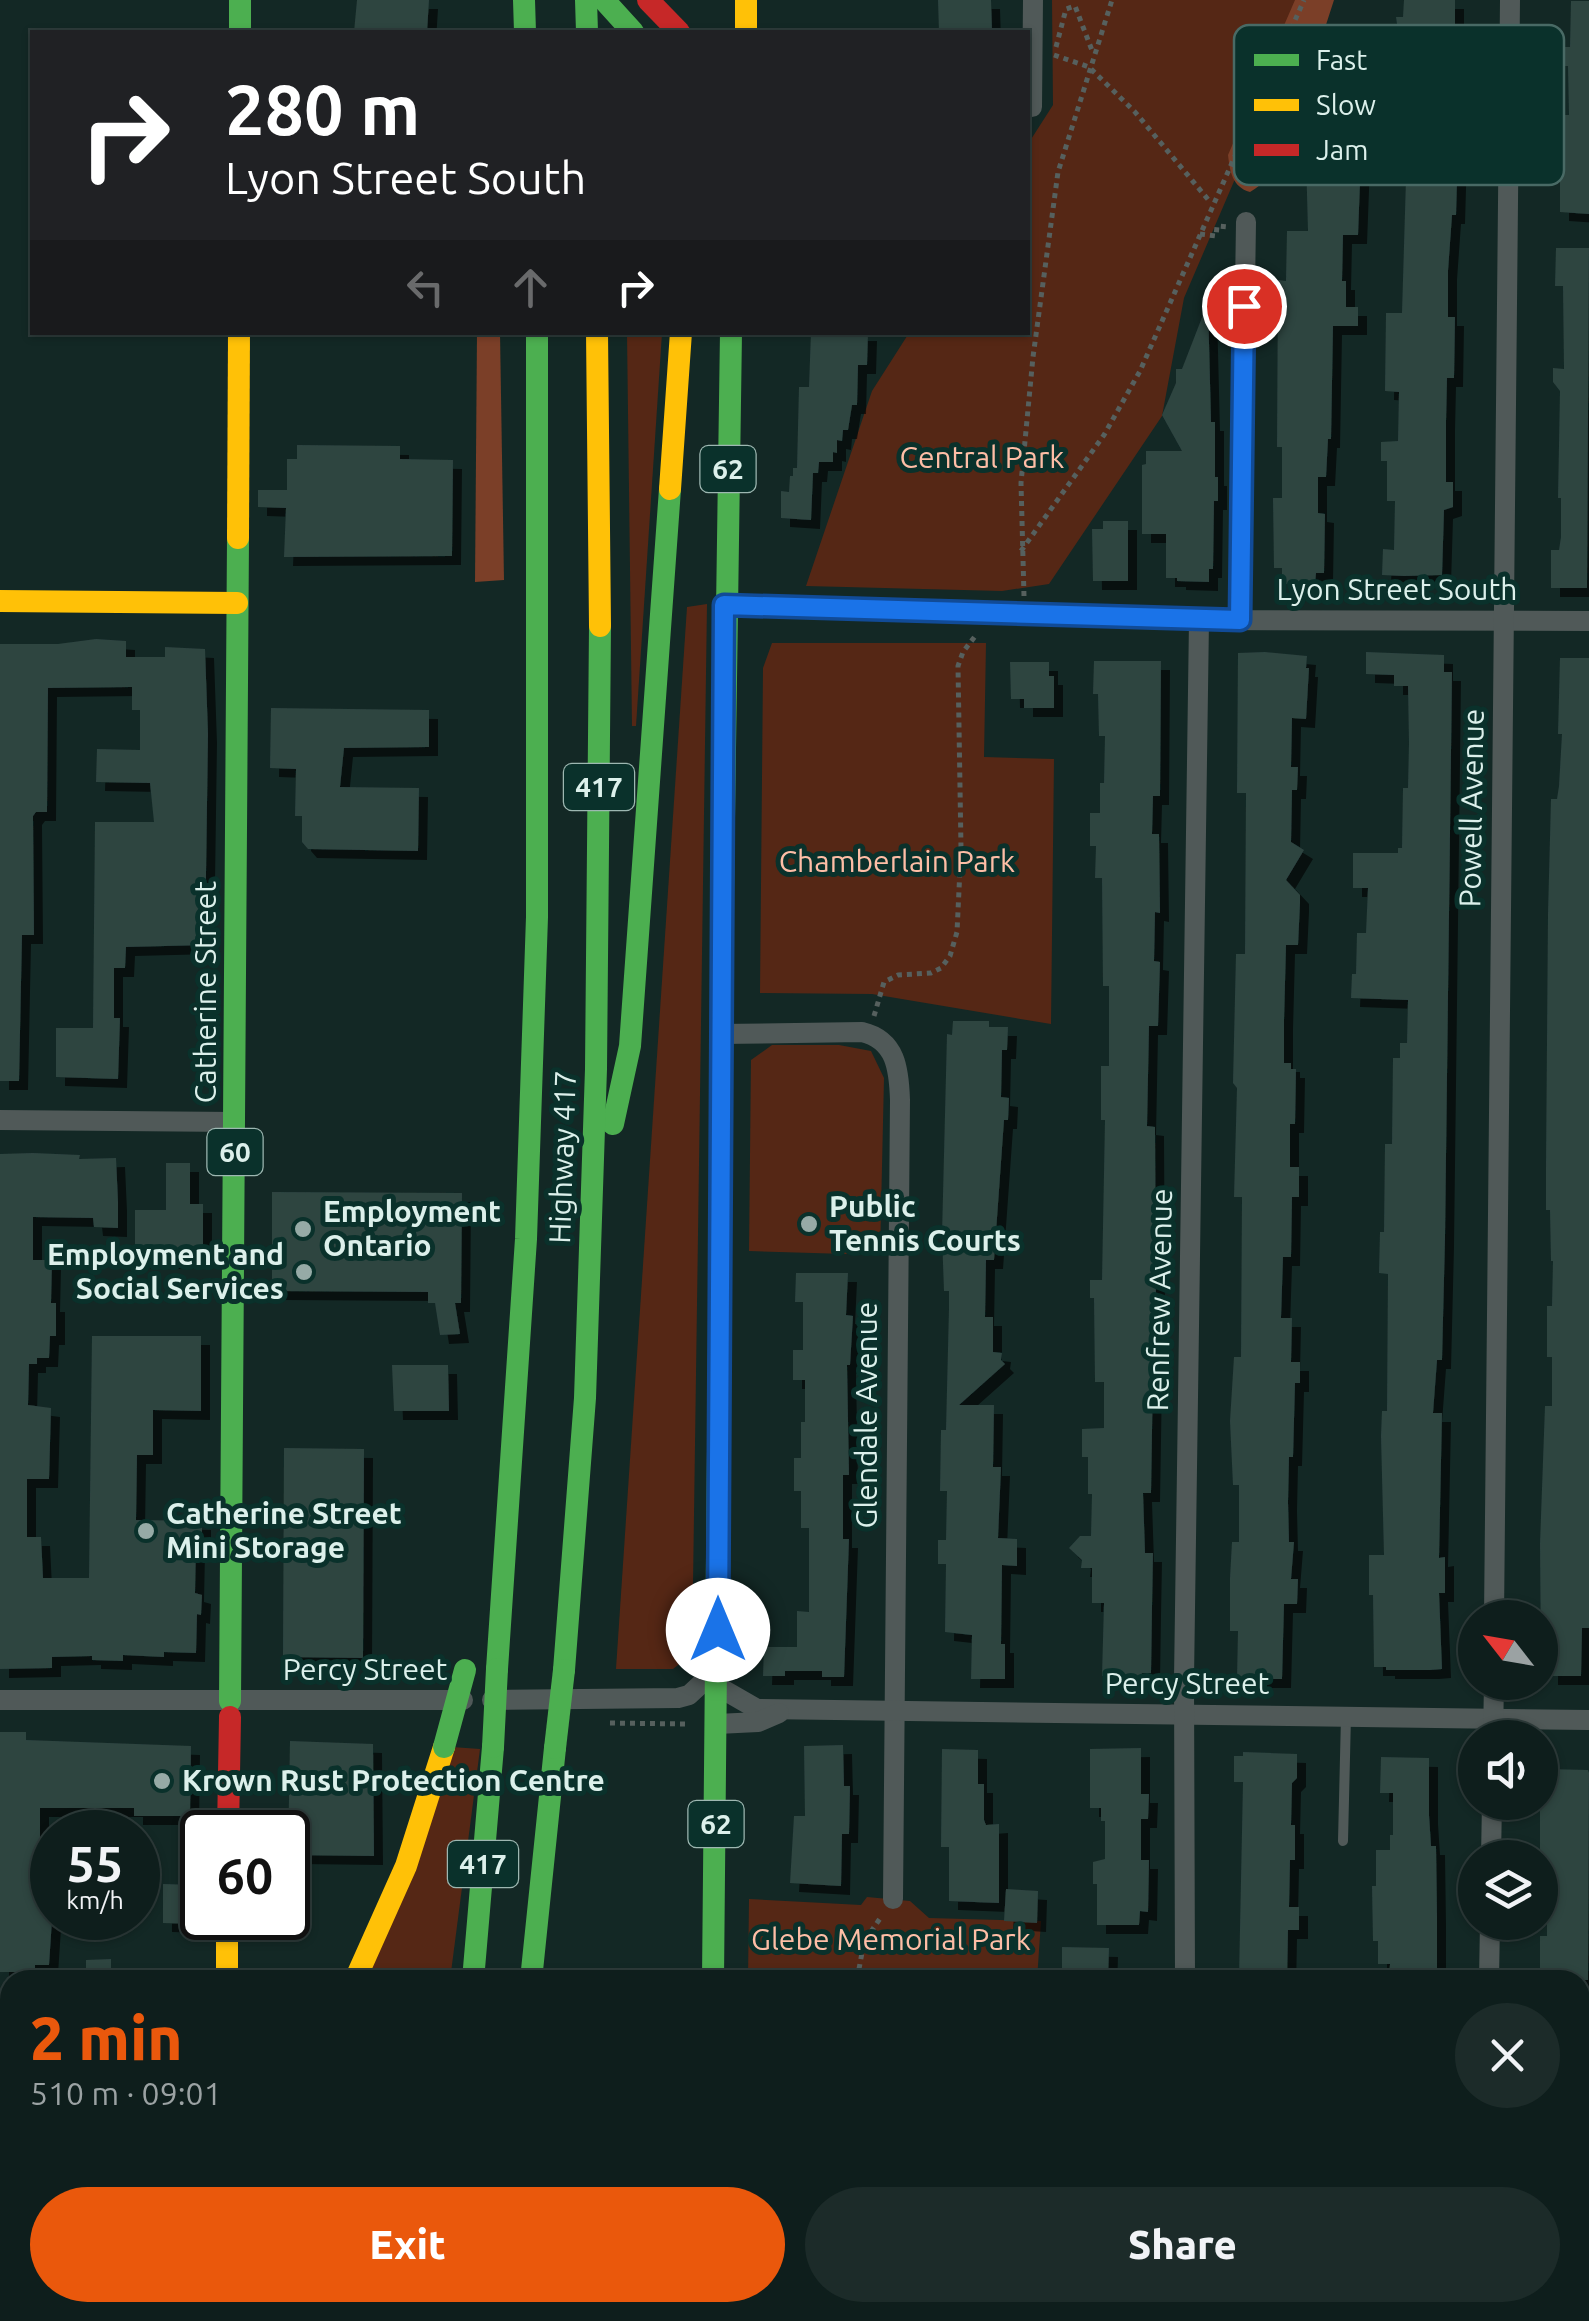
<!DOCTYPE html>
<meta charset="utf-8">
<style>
:root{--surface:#0e1e1c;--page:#1c2b29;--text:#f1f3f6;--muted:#9ba2a3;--line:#2e3c3b;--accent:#ea580c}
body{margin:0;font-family:Ubuntu,sans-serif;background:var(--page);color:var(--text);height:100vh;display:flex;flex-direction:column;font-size:38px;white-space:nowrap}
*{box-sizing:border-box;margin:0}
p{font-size:32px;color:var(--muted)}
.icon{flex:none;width:55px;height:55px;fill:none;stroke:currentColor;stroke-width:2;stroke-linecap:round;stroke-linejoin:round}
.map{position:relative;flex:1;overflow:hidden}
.details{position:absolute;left:0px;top:1970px;width:1590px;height:352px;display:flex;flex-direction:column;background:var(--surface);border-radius:30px 30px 0 0;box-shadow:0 2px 8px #0004,0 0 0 2px var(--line)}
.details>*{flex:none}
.banner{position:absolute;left:30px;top:30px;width:1000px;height:305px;border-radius:0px;box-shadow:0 2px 8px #0004,0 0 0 2px var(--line);background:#202124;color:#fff;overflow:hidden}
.needle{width:65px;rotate:301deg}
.controls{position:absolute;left:1458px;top:1600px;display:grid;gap:20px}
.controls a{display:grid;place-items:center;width:100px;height:100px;border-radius:50%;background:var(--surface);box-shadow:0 2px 8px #0004,0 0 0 2px var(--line);font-size:50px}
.speed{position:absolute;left:30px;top:1810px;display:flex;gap:20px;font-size:50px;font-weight:700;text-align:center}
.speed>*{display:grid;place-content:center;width:130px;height:130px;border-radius:50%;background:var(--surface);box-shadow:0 2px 8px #0004,0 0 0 2px var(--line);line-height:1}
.speed small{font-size:25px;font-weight:400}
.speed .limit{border:5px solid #111;border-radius:15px;background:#fff;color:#111}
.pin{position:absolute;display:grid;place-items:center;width:85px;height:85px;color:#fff;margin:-42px;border:5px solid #fff;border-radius:50%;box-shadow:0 2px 10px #0007}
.me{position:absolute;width:110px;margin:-55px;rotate:0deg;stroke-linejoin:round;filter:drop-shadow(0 0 8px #0008)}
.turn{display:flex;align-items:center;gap:35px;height:210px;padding:0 30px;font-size:45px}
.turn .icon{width:130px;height:130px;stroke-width:2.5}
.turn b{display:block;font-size:70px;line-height:85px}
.lanes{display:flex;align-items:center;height:95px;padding:0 30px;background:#0003;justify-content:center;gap:50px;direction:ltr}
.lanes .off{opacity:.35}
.round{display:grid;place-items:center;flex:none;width:105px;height:105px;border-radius:52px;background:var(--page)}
.headline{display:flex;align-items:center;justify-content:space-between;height:170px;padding:0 30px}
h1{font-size:60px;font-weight:800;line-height:75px;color:var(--accent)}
.primary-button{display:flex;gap:20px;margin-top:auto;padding:20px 30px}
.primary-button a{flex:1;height:115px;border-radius:60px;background:var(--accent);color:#fff;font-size:40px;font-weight:800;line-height:115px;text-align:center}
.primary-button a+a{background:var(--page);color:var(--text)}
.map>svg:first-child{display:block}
</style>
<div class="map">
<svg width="1589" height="2321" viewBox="0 0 1589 2321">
<defs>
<filter id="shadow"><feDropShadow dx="9" dy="9" stdDeviation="0" flood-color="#0009"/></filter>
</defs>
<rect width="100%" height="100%" fill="#132825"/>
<g fill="#552715">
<polygon points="1052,0 1323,0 1241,165 1184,298 1162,416 1049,584 1002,591 806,586 872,391 909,333 1028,332 1028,144 1053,105"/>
<polygon points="627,333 662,333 636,726 632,726"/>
<polygon points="707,604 692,1654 673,1669 616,1669 687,607"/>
<polygon points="772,643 986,643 984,757 1054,759 1051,1024 872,994 760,993 763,668"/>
<polygon points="772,1045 839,1045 871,1051 884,1078 880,1255 749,1251 751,1060"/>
<polygon points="452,1747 480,1749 450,1980 358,1980"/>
<polygon points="867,1897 910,1901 929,1918 1041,1921 1037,1980 748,1980 749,1899 861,1905"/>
<polygon points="254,2313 254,2312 407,2313 406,2321 254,2321"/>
</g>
<g fill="#7b3f28">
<path d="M1295,0h39l-11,34 15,34 -19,23 -17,3c-7,15 -15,29 -22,44 -9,22 -6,41 -30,54 -18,-5 -20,-21 -22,-37z"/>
<polygon points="477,333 500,333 504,580 475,582"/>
</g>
<g fill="#2e4441" filter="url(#shadow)">
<polygon points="357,0 429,0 427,32 354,32"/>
<polygon points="938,0 991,0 992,32 939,32"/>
<polygon points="1404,0 1455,0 1455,98 1452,97 1450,144 1458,145 1456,215 1452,215 1448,271 1448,317 1455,317 1454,378 1447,378 1446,422 1446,482 1453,482 1453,507 1444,510 1442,575 1404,576 1382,575 1383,549 1394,550 1395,501 1387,501 1387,461 1381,461 1381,442 1398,441 1399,392 1385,391 1386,313 1402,313 1406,179 1400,179 1401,154 1410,154 1410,113 1402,113 1402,105 1389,105 1390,100 1385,100 1385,67 1363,67 1362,49 1379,49 1379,29 1391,29 1391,24 1397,24 1396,17 1403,17"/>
<polygon points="1571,1 1589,1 1589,214 1560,212 1560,115 1569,115 1568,66 1561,66 1561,47 1570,47"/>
<polygon points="1314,117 1350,117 1350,142 1356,143 1356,155 1361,155 1358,235 1343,235 1342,281 1346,281 1346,307 1358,307 1358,326 1333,326 1331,439 1328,439 1326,477 1318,477 1318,513 1325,514 1324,573 1316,573 1315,584 1282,584 1282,568 1274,568 1273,498 1282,498 1282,447 1277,447 1278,280 1286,281 1287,231 1308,231 1305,120"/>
<polygon points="1556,248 1589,248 1587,588 1551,588 1551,550 1559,550 1561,537 1561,498 1558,498 1560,391 1553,382 1553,368 1564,369 1563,286 1555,286"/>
<polygon points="1208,302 1211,422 1215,422 1215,477 1218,477 1218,501 1214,501 1213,569 1209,569 1209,582 1177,581 1177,578 1166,578 1166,534 1142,534 1142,465 1146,464 1146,451 1182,451 1162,415 1176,383 1176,369 1182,369"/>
<polygon points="811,332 868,332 867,365 858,365 857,405 852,405 848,430 843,430 842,441 837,440 837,453 833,452 833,462 819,462 818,473 813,473 811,520 781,518 781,491 789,492 790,476 793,476 793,468 797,468 799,387 809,387"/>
<polygon points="297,445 400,446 400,459 453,460 452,556 284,557 286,508 258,507 258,490 287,490 287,459 297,459"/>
<polygon points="1103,521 1128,521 1128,581 1093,581 1092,529 1103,529"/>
<polygon points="96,639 126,641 126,657 165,657 165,647 205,649 208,734 205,945 126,947 125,968 114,968 114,1018 120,1018 118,1079 56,1077 56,1028 93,1028 95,822 154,822 150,783 96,782 97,749 140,750 140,710 132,710 132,687 48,688 47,812 36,812 33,816 34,935 22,935 19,1081 0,1081 0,644 58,644"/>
<polygon points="1265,652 1307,656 1306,668 1309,668 1306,719 1292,718 1291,767 1298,767 1297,790 1292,790 1291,842 1304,850 1286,880 1300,895 1300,903 1298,945 1286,945 1284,1021 1284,1063 1291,1063 1291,1069 1296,1069 1295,1124 1290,1124 1290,1167 1299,1167 1299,1197 1292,1197 1291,1257 1283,1257 1281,1318 1292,1318 1291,1362 1300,1362 1300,1383 1295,1383 1293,1457 1289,1457 1288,1502 1289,1542 1294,1542 1291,1579 1298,1579 1297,1604 1284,1604 1282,1679 1237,1679 1238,1631 1230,1631 1230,1578 1232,1542 1239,1542 1239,1485 1233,1485 1230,1421 1234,1357 1241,1357 1242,1197 1234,1197 1237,1088 1233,1083 1236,954 1245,954 1246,793 1237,793 1238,653"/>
<polygon points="1366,652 1444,655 1444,672 1452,672 1445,1238 1442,1360 1437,1360 1433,1413 1442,1413 1439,1558 1445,1557 1445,1593 1439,1593 1442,1669 1430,1670 1386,1670 1386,1667 1374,1667 1373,1595 1369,1595 1369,1555 1384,1555 1381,1436 1382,1411 1387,1411 1388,1274 1379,1273 1380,1232 1384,1232 1385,1144 1392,1144 1393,1058 1400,1058 1400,1043 1407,1043 1408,1000 1351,998 1352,974 1356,974 1357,933 1366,933 1368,888 1353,888 1353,853 1398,853 1398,848 1402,848 1403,788 1408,788 1409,743 1408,686 1394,686 1394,675 1366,674"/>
<polygon points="1560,658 1589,658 1589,1628 1582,1628 1581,1676 1549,1676 1549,1661 1541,1661 1540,1544 1545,1406 1552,1406 1552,1357 1547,1357 1547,1306 1552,1306 1553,1261 1551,1261 1550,1210 1546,1210 1546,1168 1548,914 1551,799 1557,799 1559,786 1562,734 1558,734"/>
<polygon points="1094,661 1161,661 1160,796 1153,796 1152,834 1159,834 1160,913 1155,912 1154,961 1160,962 1158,1026 1149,1026 1147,1126 1155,1127 1156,1308 1154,1308 1151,1493 1143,1493 1145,1553 1153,1553 1152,1607 1151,1673 1142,1673 1142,1677 1102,1676 1104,1603 1092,1603 1092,1568 1081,1568 1082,1560 1069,1548 1080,1536 1091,1536 1092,1494 1088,1494 1088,1457 1082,1457 1082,1429 1104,1428 1104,1382 1095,1382 1094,1298 1090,1298 1090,1280 1102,1280 1105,1120 1101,1120 1101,1066 1109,1066 1109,986 1103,986 1102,878 1095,878 1096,846 1090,846 1090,813 1100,813 1100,783 1104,783 1105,736 1099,736 1098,694 1093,694"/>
<polygon points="1010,662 1049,662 1049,676 1054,676 1054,708 1024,708 1024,699 1011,699"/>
<polygon points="271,708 429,710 429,747 344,748 340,787 419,788 418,851 308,849 302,842 302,816 295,816 296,769 270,768"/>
<polygon points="953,1021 989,1021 989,1027 1008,1027 1007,1050 1002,1050 1001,1097 1009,1098 1008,1120 1004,1120 994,1260 986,1260 985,1317 993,1317 993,1352 1002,1353 1001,1360 1005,1364 959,1405 994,1405 993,1467 1001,1467 998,1538 1017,1539 1017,1566 1002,1565 1001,1644 1005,1644 1005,1679 971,1679 972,1635 945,1632 946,1564 938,1564 938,1540 946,1540 947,1491 940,1491 941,1430 946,1430 949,1308 949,1291 944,1291 942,1235 947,1034 952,1035"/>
<polygon points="33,1153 80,1155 79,1159 116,1158 118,1202 118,1228 94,1227 93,1218 33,1217 33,1260 52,1260 51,1303 56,1303 56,1336 50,1336 49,1358 37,1358 37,1364 29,1364 28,1405 51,1408 49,1479 27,1479 27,1537 41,1537 43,1578 89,1578 92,1336 201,1336 201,1411 153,1410 153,1455 137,1455 136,1520 202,1521 202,1542 196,1543 195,1593 202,1595 201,1615 197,1614 196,1653 164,1652 164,1657 123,1655 123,1661 92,1660 92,1656 52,1657 52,1668 0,1669 0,1154"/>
<polygon points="166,1163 190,1163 190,1204 203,1204 203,1260 141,1260 141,1257 135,1257 135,1210 166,1210"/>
<polygon points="272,1192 462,1193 461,1303 455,1303 460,1334 440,1335 435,1303 428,1303 428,1292 272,1291"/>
<polygon points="796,1273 848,1273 846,1315 853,1316 850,1365 847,1365 849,1475 843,1475 843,1539 849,1539 844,1677 822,1677 822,1671 785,1671 785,1676 763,1676 764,1647 797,1647 797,1611 809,1612 809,1528 801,1528 801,1491 794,1491 794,1458 801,1458 801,1422 805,1422 805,1380 793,1380 793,1350 803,1350 803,1302 795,1302"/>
<polygon points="392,1365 448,1365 449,1411 394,1411"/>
<polygon points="284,1448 364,1449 363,1658 283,1657"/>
<polygon points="0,1732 26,1732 26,1740 191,1746 190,1816 134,1816 134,1808 40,1808 40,1851 50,1851 52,1920 49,1965 35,1965 35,1972 0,1972"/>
<polygon points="290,1741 373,1744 374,1856 288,1855"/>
<polygon points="843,1745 844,1786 850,1786 849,1834 842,1834 841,1886 790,1883 794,1816 805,1816 804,1746"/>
<polygon points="1141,1748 1141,1794 1149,1794 1148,1819 1141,1819 1141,1860 1149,1860 1148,1912 1140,1911 1139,1925 1097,1925 1097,1884 1093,1884 1093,1862 1105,1859 1105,1821 1101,1821 1101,1808 1090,1808 1090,1749"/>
<polygon points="942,1749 978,1750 978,1784 984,1784 984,1820 986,1825 999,1824 999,1903 949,1901 949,1847 941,1847"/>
<polygon points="1243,1752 1297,1754 1297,1778 1292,1783 1291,1825 1295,1825 1295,1860 1290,1860 1289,1907 1299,1907 1299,1930 1288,1930 1287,1980 1239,1978 1243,1782 1234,1782 1234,1756 1243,1756"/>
<polygon points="1381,1757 1429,1758 1429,1815 1431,1846 1436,1846 1437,1916 1437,1975 1429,1975 1429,1978 1389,1977 1390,1964 1378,1964 1378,1941 1373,1941 1372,1886 1376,1886 1376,1850 1390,1850 1390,1835 1393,1835 1393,1793 1380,1793"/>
<polygon points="1546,1769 1588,1770 1589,1773 1588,1980 1540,1980 1540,1936 1547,1936 1547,1899 1540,1898 1540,1775 1546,1775"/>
<polygon points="163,1884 198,1885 197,1924 163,1923"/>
<polygon points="1006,1889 1038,1891 1037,1923 1004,1921"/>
<polygon points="1062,1947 1109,1948 1108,1979 1062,1978"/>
<polygon points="111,1959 111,1980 86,1980 86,1960"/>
</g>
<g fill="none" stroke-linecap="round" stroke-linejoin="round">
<g stroke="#56605e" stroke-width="5" stroke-dasharray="5 5" stroke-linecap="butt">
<polyline points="1056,47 1066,9 1075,6 1093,53"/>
<polyline points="1054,55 1089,67 1135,112 1211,203"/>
<polyline points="1200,234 1216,236 1217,226 1228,227"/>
<polyline points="1021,551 1104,435 1140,371 1304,0"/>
<polyline points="1024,596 1021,483 1033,357 1058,172 1112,0"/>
<polyline points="874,1016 884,982 898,975 931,973 941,968 950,956 957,932 961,848 958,666 963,652 976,635"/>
<polyline points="610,1723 689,1724"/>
<polyline points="859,1969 864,1942 881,1917"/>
<polyline points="772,2321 778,2312"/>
</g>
<polyline stroke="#505958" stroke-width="10" points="1343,1841 1346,1716"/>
<g stroke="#505958" stroke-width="20">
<polyline points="1032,107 1033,0"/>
<polyline points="725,605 1199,620 1589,621"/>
<polyline points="1240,620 1246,222"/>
<path d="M720,1034l142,-2c34,8 37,37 38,68l-7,799"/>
<polyline points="0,1120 235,1122"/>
<polyline points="1494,1618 1510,0"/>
<polyline points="717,1686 757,1709 1589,1720"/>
<polyline points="0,1700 463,1700"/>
<polyline points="492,1700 678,1698 689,1695 717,1669"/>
<polyline points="717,1724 758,1722 779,1713"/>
<polyline points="1493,1738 1494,1682"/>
<polyline points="1491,1858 1492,1802"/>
<polyline points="1185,1980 1184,1680 1199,620"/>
<polyline points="1489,1980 1490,1922"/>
<polyline points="1039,2321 1054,2312"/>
<polyline points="1191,2321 1191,2312"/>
<polyline points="1484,2321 1484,2312"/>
</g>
<g stroke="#4caf50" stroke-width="22">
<polyline points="240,0 240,32"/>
<polyline points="524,0 525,32"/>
<polyline points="586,0 587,32"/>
<polyline points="604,0 633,32"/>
<polyline points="722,957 731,332"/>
<polyline points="613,1124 630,1046 670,489"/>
<polyline points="497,1669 526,1239 537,917 537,332"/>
<polyline points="564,1670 585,1398 596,1069 600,626"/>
<polyline points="230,1701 238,538"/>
<polyline points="473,1980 493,1747"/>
<polyline points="531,1980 555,1748"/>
<polyline points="713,1980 719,1346"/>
<polyline points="706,2321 707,2312"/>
</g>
<g stroke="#ffc107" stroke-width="22">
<polyline points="746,0 746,32"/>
<polyline points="597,332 600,626"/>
<polyline points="670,489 681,332"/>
<polyline points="238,538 239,332"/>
<polyline points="0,601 237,603"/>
<polyline points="719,1346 722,957"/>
<polyline points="227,1918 227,1980"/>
<polyline points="355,1980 406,1866 444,1747"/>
<polyline points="223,2312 223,2321"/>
<polyline points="429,2321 430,2312"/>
</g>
<g stroke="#c62828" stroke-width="22">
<polyline points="648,0 679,32"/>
<polyline points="228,1832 230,1717"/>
<polyline points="495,2321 496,2312"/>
</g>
<g stroke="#4caf50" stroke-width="22">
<polyline points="444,1747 465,1670"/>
<polyline points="493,1747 497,1669"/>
<polyline points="555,1748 564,1670"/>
</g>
</g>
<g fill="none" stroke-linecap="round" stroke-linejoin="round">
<defs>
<polyline id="route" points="718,1630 724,605 1240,620 1244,306"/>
</defs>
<use href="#route" stroke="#114b97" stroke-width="25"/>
<use href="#route" stroke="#1a73e8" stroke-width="18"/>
</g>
<g fill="#96aaa6" stroke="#0a312b" stroke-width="4">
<circle cx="809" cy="1224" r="10"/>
<circle cx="303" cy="1229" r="10"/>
<circle cx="304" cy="1272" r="10"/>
<circle cx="146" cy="1531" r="10"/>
<circle cx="162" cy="1781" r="10"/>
</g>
<g text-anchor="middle" stroke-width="10" stroke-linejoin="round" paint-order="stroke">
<g fill="#0a312b" stroke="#9db7b1" stroke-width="2.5">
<rect x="700.5" y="446" width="55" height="46" rx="8"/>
<rect x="564" y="764" width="70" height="46" rx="8"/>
<rect x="207.5" y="1129" width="55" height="46" rx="8"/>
<rect x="688.5" y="1801" width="55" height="46" rx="8"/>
<rect x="448" y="1841" width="70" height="46" rx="8"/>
</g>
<g font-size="28" font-weight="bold" fill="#dcf0eb">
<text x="728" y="479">62</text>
<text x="599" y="797">417</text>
<text x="235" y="1162">60</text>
<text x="716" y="1834">62</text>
<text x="483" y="1874">417</text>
</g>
<g font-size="30" fill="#febea6" stroke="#0a312b">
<text x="982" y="468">Central Park</text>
<text x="897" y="872">Chamberlain Park</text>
<text x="891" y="1950">Glebe Memorial Park</text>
</g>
<g font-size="30" fill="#dcf0eb" stroke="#0a312b">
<text x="1397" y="600">Lyon Street South</text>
<text transform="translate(1472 808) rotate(-89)" y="10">Powell Avenue</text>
<text transform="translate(206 992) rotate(-90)" y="10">Catherine Street</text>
<text transform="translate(563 1157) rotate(-88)" y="10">Highway 417</text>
<text transform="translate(1160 1300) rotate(-89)" y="10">Renfrew Avenue</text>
<text transform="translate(867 1415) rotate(-90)" y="10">Glendale Avenue</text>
<text x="365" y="1680">Percy Street</text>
<text x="1187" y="1694">Percy Street</text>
</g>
<g font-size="30" font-weight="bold" fill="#dcf0eb" stroke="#0a312b" text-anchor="start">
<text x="829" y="1217">Public<tspan x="829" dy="34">Tennis Courts</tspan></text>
<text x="323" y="1222">Employment<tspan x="323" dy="34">Ontario</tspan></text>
<text x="284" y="1265" text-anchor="end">Employment and<tspan x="284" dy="34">Social Services</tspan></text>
<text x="166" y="1524">Catherine Street<tspan x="166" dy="34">Mini Storage</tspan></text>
<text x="182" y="1791">Krown Rust Protection Centre</text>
</g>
</g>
<rect x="1234" y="25" width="330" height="160" rx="15" fill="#0a312b" stroke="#496a65" stroke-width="2.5"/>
<rect x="1254" y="54" width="45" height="12" fill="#4caf50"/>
<rect x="1254" y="99" width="45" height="12" fill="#ffc107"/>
<rect x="1254" y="144" width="45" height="12" fill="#c62828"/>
<g font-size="28" fill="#dcf0eb">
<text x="1316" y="70">Fast</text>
<text x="1316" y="115">Slow</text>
<text x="1316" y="160">Jam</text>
</g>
</svg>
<div class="controls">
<a><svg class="needle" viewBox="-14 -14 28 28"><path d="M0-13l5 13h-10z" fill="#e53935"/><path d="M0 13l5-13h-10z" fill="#9ba2a3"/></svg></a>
<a><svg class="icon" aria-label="sound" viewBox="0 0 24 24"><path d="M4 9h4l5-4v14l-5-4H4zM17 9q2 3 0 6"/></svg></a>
<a><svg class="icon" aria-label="layers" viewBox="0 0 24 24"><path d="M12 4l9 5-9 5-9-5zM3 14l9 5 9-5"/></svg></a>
</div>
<div class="speed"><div>55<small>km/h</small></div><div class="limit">60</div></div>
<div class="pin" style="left:1244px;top:306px;background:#d93025"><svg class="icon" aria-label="arrive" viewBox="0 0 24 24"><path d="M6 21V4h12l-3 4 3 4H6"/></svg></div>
<svg class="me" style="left:718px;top:1630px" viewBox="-20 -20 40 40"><circle r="19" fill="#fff"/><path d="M0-13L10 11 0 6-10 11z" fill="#1a73e8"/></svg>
<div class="banner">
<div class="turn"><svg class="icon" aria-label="right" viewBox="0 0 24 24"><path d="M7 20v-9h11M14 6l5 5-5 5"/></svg><div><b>280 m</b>Lyon Street South</div></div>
<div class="lanes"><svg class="icon off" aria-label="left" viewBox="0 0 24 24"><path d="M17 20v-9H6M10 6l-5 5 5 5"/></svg><svg class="icon off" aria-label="ahead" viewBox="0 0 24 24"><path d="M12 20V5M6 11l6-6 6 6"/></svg><svg class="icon" aria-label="right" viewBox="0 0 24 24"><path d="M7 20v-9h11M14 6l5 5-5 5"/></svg></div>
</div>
<section class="details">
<div class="headline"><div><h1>2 min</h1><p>510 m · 09:01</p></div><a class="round"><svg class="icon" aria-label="close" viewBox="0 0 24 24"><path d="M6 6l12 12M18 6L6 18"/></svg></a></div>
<div class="primary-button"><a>Exit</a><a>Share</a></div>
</section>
</div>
